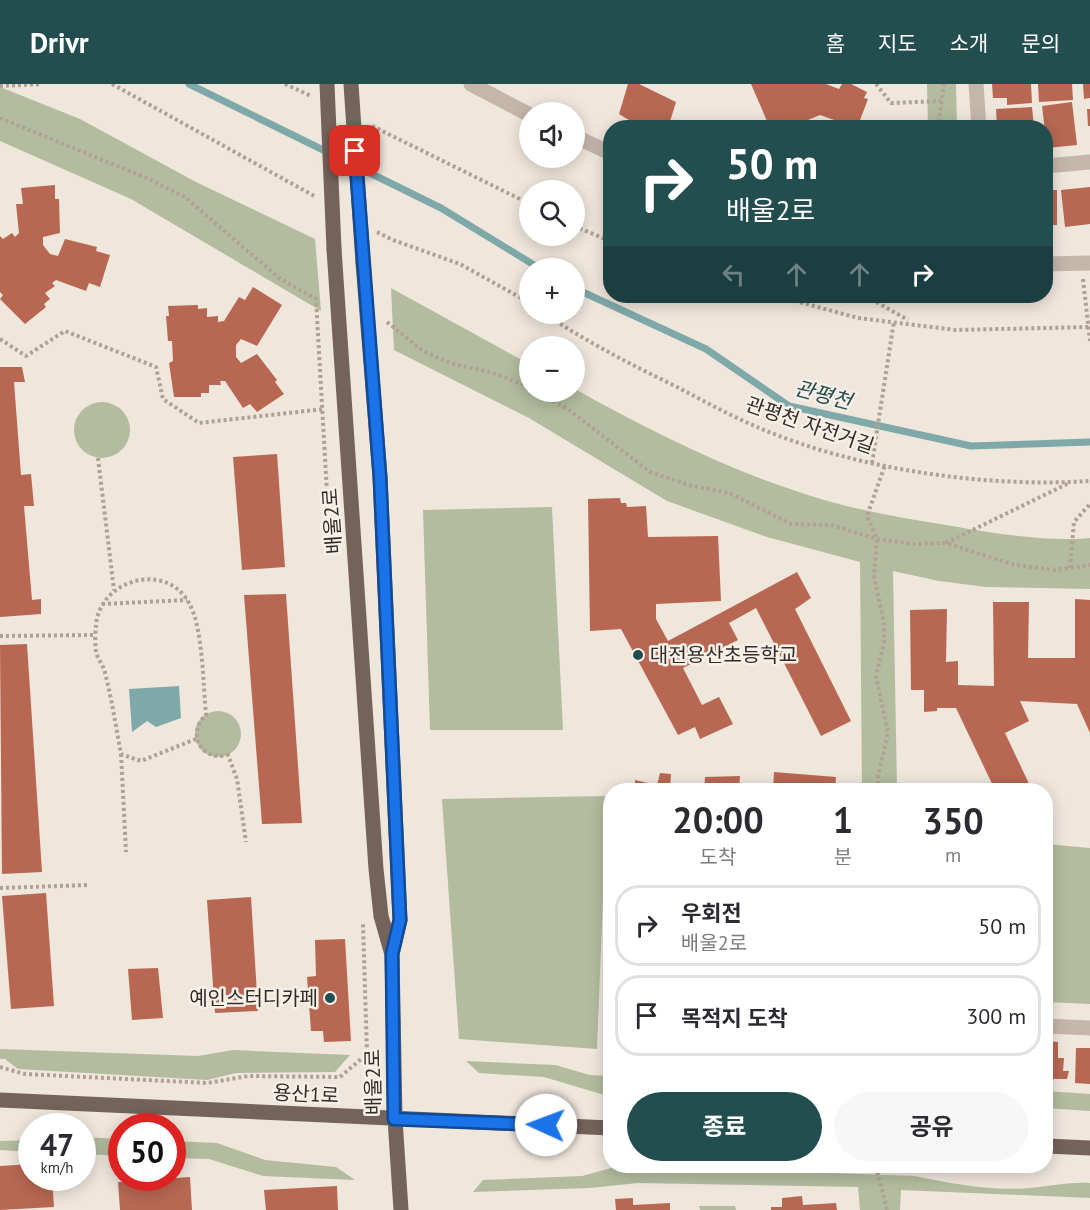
<!DOCTYPE html>
<html lang="ko">
<meta charset="utf-8">
<style>
:root{--surface:#fff;--page:#f7f7f7;--text:#2b2b33;--muted:#7c7c81;--line:#e1e1e2;--accent:#234e50}
body{margin:0;font-family:"PT Sans","Noto Sans KR",sans-serif;background:var(--page);color:var(--text);height:100vh;display:flex;flex-direction:column;font-size:22px;white-space:nowrap}
*{box-sizing:border-box;margin:0}
p{font-size:20px;color:var(--muted)}
.icon{flex:none;width:33px;height:33px;fill:none;stroke:currentColor;stroke-width:2;stroke-linecap:round;stroke-linejoin:round}
.map{position:relative;flex:1;overflow:hidden}
.details{position:absolute;left:603px;top:699px;width:450px;height:390px;display:flex;flex-direction:column;background:var(--surface);border-radius:24px;box-shadow:0 3px 15px #0003}
.details>*{flex:none}
.guide{position:absolute;left:603px;top:36px;width:450px;height:183px;border-radius:24px;box-shadow:0 3px 15px #0003;background:#234e50;color:#fff;overflow:hidden}
.controls{position:absolute;left:519px;top:18px;display:grid;gap:12px}
.controls a{display:grid;place-items:center;width:66px;height:66px;border-radius:50%;background:var(--surface);box-shadow:0 3px 15px #0003;font-size:30px}
.speed{position:absolute;left:18px;top:1029px;display:flex;gap:12px;font-size:30px;font-weight:700;text-align:center}
.speed>*{display:grid;place-content:center;width:78px;height:78px;border-radius:50%;background:var(--surface);box-shadow:0 3px 15px #0003;line-height:1}
.speed small{font-size:15px;font-weight:400}
.speed .limit{border:9px solid #d22;background:#fff;color:#111}
.pin{position:absolute;display:grid;place-items:center;width:51px;height:51px;color:#fff;margin:-26px;border-radius:12px;box-shadow:0 3px 9px #0006}
.me{position:absolute;width:66px;margin:-33px;rotate:272deg;stroke-linejoin:round;filter:drop-shadow(0 0 4px #0008)}
.turn{display:flex;align-items:center;gap:21px;height:126px;padding:0 24px;font-size:27px}
.turn .icon{width:78px;height:78px;stroke-width:2.5}
.turn b{display:block;font-size:42px;line-height:51px}
.lanes{display:flex;align-items:center;height:57px;padding:0 24px;background:#0003;justify-content:center;gap:30px;direction:ltr}
.lanes .off{opacity:.35}
.eta{display:flex;justify-content:space-evenly;align-items:center;height:102px;text-align:center}
.eta b{font-size:36px;font-weight:700;line-height:42px}
.cta{display:flex;gap:12px;margin-top:auto;padding:12px 24px}
.cta a{flex:1;height:69px;border-radius:36px;background:var(--accent);color:#fff;font-size:24px;font-weight:700;line-height:69px;text-align:center}
.cta a+a{background:var(--page);color:var(--text)}
ul{padding:0;list-style:none}
li{display:flex;align-items:center;gap:18px;height:81px;margin:0 12px 9px;padding:0 12px;border:3px solid var(--line);border-radius:24px}
li div{flex:1}
li b{display:block;font-size:22px}
li em{font-style:normal}
header{display:flex;align-items:center;gap:36px;box-sizing:border-box;height:84px;padding:0 30px;background:var(--accent);color:#fff}
header strong{font-size:28px}
nav{display:flex;gap:33px;margin-inline-start:auto;font-size:21px}
.map>svg:first-child{display:block}
</style>
<header>
<strong>Drivr</strong>
<nav><a>홈</a><a>지도</a><a>소개</a><a>문의</a></nav>
</header>
<div class="map">
<svg width="1090" height="1126" viewBox="0 0 1090 1126">
<rect width="100%" height="100%" fill="#efe6dc"/>
<g fill="#b3bc9e">
<polygon points="927,0 956,0 957,43 928,43"/>
<polygon points="0,3 80,35 196,98 315,155 321,227 131,115 0,57"/>
<path d="M391,204l138,76 1,28h44l1,-3c75,42 153,81 236,107 47,15 98,23 147,31 38,7 95,15 132,11v51l-104,-2 -47,-6 -46,-10 4,219h-35l-2,-228 -93,-25 -100,-36 -138,-83 -135,-68z"/>
<circle cx="102" cy="346" r="28"/>
<polygon points="552,423 563,646 430,646 423,426"/>
<circle cx="218" cy="650" r="23"/>
<polygon points="607,712 597,965 459,955 442,715"/>
<polygon points="1046,760 1090,764 1090,920 1046,918"/>
<polygon points="0,965 198,972 233,966 350,971 335,988 236,989 207,996 18,985 5,975 0,975"/>
<polygon points="466,977 555,981 590,991 610,992 610,1010 601,1010 544,993 479,989"/>
<polygon points="1046,1007 1090,1010 1090,1027 1046,1024"/>
<polygon points="83,1053 121,1055 121,1072 83,1070"/>
<polygon points="31,1056 31,1068 0,1066 0,1057"/>
<polygon points="173,1057 217,1059 265,1076 336,1083 355,1096 263,1092 209,1075 173,1074"/>
<path d="M647,1083l268,9c37,8 77,15 115,12 21,-2 39,-6 60,-5v15l-189,-8 -1,20h-40l-2,-23 -220,-4 -48,5 -117,4 10,-12 99,-4 29,-8z"/>
<polygon points="699,1122 735,1122 736,1126 700,1126"/>
</g>
<polygon fill="#7fa8a9" points="179,602 181,634 156,643 147,637 132,648 129,605"/>
<g fill="none" stroke-linecap="round" stroke-linejoin="round">
<g stroke="#7fa8a9" stroke-width="7">
<polyline points="189,0 441,124 539,184"/>
<polyline points="574,204 706,265 789,322 971,362 1090,358"/>
</g>
</g>
<g fill="#b86852">
<polygon points="628,0 639,0 676,18 668,44 642,44 619,30"/>
<polygon points="751,0 826,0 839,5 842,0 851,0 867,8 864,14 868,15 857,44 820,31 803,38 805,44 770,44"/>
<polygon points="992,0 1031,0 1032,19 1007,21 1007,14 993,14"/>
<polygon points="1038,0 1072,0 1073,16 1039,18"/>
<polygon points="1083,0 1090,0 1090,14 1084,15"/>
<polygon points="1072,18 1077,61 1047,64 1042,22"/>
<polygon points="1032,23 1034,44 997,44 996,25"/>
<polygon points="1087,25 1090,25 1090,42 1088,42"/>
<polygon points="55,101 55,115 59,115 60,149 43,153 43,161 50,170 58,172 65,155 97,163 96,167 110,171 100,203 89,199 86,207 56,196 52,199 55,202 45,209 50,215 44,220 46,223 25,240 0,215 3,211 0,208 0,152 3,155 12,149 15,153 19,149 16,120 23,120 21,104"/>
<polygon points="1090,103 1090,140 1065,143 1061,106"/>
<rect x="1046" y="106" width="11" height="35"/>
<polygon points="253,203 282,221 257,262 241,255 236,261 236,273 241,279 257,270 277,296 275,298 284,310 257,328 250,320 243,324 225,297 220,297 221,301 209,301 209,309 201,309 201,313 174,313 169,279 173,277 172,257 168,257 166,232 169,232 168,222 198,221 198,225 207,224 207,233 218,232 218,238 224,237 239,213 245,216"/>
<polygon points="0,283 22,283 25,298 14,298 21,391 31,390 34,422 24,422 32,516 41,515 41,530 0,533"/>
<polygon points="277,370 285,483 242,486 233,373"/>
<polygon points="620,414 621,419 626,419 627,423 646,422 648,453 718,452 721,517 656,520 656,535 668,557 797,488 811,514 795,525 851,637 821,652 756,524 729,539 738,556 683,584 702,621 719,613 733,640 700,655 695,643 678,651 621,545 590,547 588,415"/>
<polygon points="286,510 302,739 262,740 244,511"/>
<polygon points="1075,515 1090,516 1090,649 1077,620 1020,617 1029,637 1005,649 1032,706 995,706 956,624 937,624 937,627 924,628 924,606 911,606 910,526 947,525 946,578 958,577 958,601 994,602 993,518 1029,518 1028,574 1075,574"/>
<polygon points="27,560 42,788 2,790 0,561"/>
<polygon points="774,688 836,693 835,706 773,706"/>
<polygon points="660,689 671,690 670,706 635,706 635,696 657,701"/>
<polygon points="740,692 739,706 704,706 705,693"/>
<polygon points="46,809 54,922 11,925 2,812"/>
<polygon points="251,813 258,927 215,929 207,816"/>
<polygon points="345,855 351,957 324,958 323,947 311,947 307,893 316,892 315,856"/>
<polygon points="158,884 163,934 132,936 128,885"/>
<polygon points="1046,957 1058,958 1058,974 1064,974 1063,987 1069,987 1067,995 1046,995"/>
<polygon points="1076,964 1090,964 1090,1000 1075,999"/>
<polygon points="32,1080 32,1094 52,1094 54,1123 0,1126 0,1082"/>
<polygon points="190,1093 192,1126 120,1126 118,1098"/>
<polygon points="337,1102 338,1126 266,1126 264,1106"/>
<polygon points="802,1112 803,1121 836,1119 837,1126 771,1126 771,1123 782,1123 782,1114"/>
<polygon points="633,1114 633,1121 670,1119 670,1126 616,1126 615,1115"/>
</g>
<g fill="none" stroke-linecap="round" stroke-linejoin="round">
<g stroke="#b1a094" stroke-width="4" stroke-dasharray="3 3" stroke-linecap="butt">
<polyline points="112,0 316,113"/>
<polyline points="285,0 311,12"/>
<polyline points="876,0 891,19 941,17"/>
<polyline points="0,2 42,0"/>
<polyline points="0,34 149,95 185,113 279,194 316,215 327,409 332,421"/>
<polyline points="372,42 530,120"/>
<polyline points="938,44 944,0"/>
<polyline points="574,142 610,157"/>
<polyline points="377,148 393,156 460,180 530,219"/>
<polyline points="1083,195 1090,257"/>
<polyline points="777,212 858,234 956,246 1090,243"/>
<polyline points="866,212 908,236"/>
<path d="M545,230c42,28 85,50 130,72 27,14 54,29 82,41 97,42 227,61 333,54"/>
<polyline points="387,238 423,267 450,279 493,289 530,303"/>
<polyline points="0,255 26,272 65,247 156,283 163,315 199,339 324,325"/>
<polyline points="537,308 569,326 650,388 692,402 729,409 791,440 831,441 877,455 915,460 946,459 1015,481 1055,486 1090,481"/>
<polyline points="98,374 114,506"/>
<polyline points="872,379 894,237"/>
<polyline points="946,459 1069,399"/>
<polyline points="1070,484 1074,438 1090,420"/>
<polyline points="102,520 187,516"/>
<polyline points="0,552 96,551"/>
<path d="M196,655l-55,22 -20,-7c-5,-27 -9,-54 -16,-81 -1,-7 -7,-13 -9,-21 -1,-8 -1,-19 0,-27 4,-46 70,-64 93,-22 14,24 14,81 17,112 -20,18 -5,47 22,40l9,24 9,63"/>
<polyline points="121,670 126,768"/>
<polyline points="878,706 878,692 888,649 876,592 884,559 884,539 874,493 877,455 867,432 885,381"/>
<polyline points="0,804 88,801"/>
<polyline points="0,983 25,990 208,999 248,992 340,993 367,970 363,840"/>
<polyline points="876,1082 887,1126"/>
</g>
<g stroke="#c5b6aa" stroke-width="15">
<polyline points="471,0 530,31"/>
<polyline points="976,0 979,44"/>
<polyline points="574,52 610,69"/>
<polyline points="1046,82 1090,78"/>
<polyline points="1046,180 1090,179"/>
<polyline points="1046,942 1090,944"/>
</g>
<g stroke="#74635b" stroke-width="15">
<polyline points="334,165 376,785 381,832 391,867"/>
<polyline points="363,179 380,393 400,836 392,870 395,1035 401,1126"/>
<polyline points="0,1016 610,1044"/>
<polyline points="1046,1062 1090,1064"/>
</g>
<g stroke="#74635b" stroke-width="15">
<polyline points="327,0 334,165"/>
<polyline points="351,0 363,179"/>
</g>
</g>
<g fill="none" stroke-linecap="round" stroke-linejoin="round">
<defs>
<polyline id="route" points="355,67 380,393 400,836 392,870 394,1035 546,1041"/>
</defs>
<use href="#route" stroke="#114b97" stroke-width="15"/>
<use href="#route" stroke="#1a73e8" stroke-width="10"/>
</g>
<g fill="#234e50" stroke="#f7f0e8" stroke-width="2">
<circle cx="638" cy="571" r="6"/>
<circle cx="330" cy="914" r="6"/>
</g>
<g text-anchor="middle" stroke-width="5" stroke-linejoin="round" paint-order="stroke">
<g font-size="20" fill="#342c28" stroke="#f7f0e8">
<text transform="translate(810 341) rotate(19)" y="7">관평천 자전거길</text>
<text transform="translate(332 437) rotate(-94)" y="7">배울2로</text>
<text transform="translate(373 998) rotate(-91)" y="7">배울2로</text>
<text transform="translate(306 1010) rotate(3)" y="7">용산1로</text>
</g>
<g font-size="20" fill="#342c28" stroke="#f7f0e8" text-anchor="start">
<text x="650" y="578">대전용산초등학교</text>
<text x="318" y="921" text-anchor="end">예인스터디카페</text>
</g>
<g font-size="21" font-style="italic" fill="#234e50" stroke="#f7f0e8">
<text transform="translate(823 311) rotate(15)" y="7">관평천</text>
</g>
</g>
</svg>
<div class="controls">
<a><svg class="icon" aria-label="sound" viewBox="0 0 24 24"><path d="M4 9h4l5-4v14l-5-4H4zM17 9q2 3 0 6"/></svg></a>
<a><svg class="icon" aria-label="search" viewBox="0 0 24 24"><circle cx="10" cy="10" r="6"/><path d="M15 15l6 6"/></svg></a>
<a>+</a>
<a>−</a>
</div>
<div class="speed"><div>47<small>km/h</small></div><div class="limit">50</div></div>
<div class="pin" style="left:355px;top:67px;background:#d93025"><svg class="icon" aria-label="arrive" viewBox="0 0 24 24"><path d="M6 21V4h12l-3 4 3 4H6"/></svg></div>
<svg class="me" style="left:546px;top:1041px" viewBox="-20 -20 40 40"><circle r="19" fill="#fff"/><path d="M0-13L10 11 0 6-10 11z" fill="#1a73e8"/></svg>
<div class="guide">
<div class="turn"><svg class="icon" aria-label="right" viewBox="0 0 24 24"><path d="M7 20v-9h11M14 6l5 5-5 5"/></svg><div><b>50 m</b>배울2로</div></div>
<div class="lanes"><svg class="icon off" aria-label="left" viewBox="0 0 24 24"><path d="M17 20v-9H6M10 6l-5 5 5 5"/></svg><svg class="icon off" aria-label="ahead" viewBox="0 0 24 24"><path d="M12 20V5M6 11l6-6 6 6"/></svg><svg class="icon off" aria-label="ahead" viewBox="0 0 24 24"><path d="M12 20V5M6 11l6-6 6 6"/></svg><svg class="icon" aria-label="right" viewBox="0 0 24 24"><path d="M7 20v-9h11M14 6l5 5-5 5"/></svg></div>
</div>
<section class="details">
<div class="eta">
<div><b>20:00</b><p>도착</p></div>
<div><b>1</b><p>분</p></div>
<div><b>350</b><p>m</p></div>
</div>
<ul>
<li><svg class="icon" aria-label="right" viewBox="0 0 24 24"><path d="M7 20v-9h11M14 6l5 5-5 5"/></svg><div><b>우회전</b><p>배울2로</p></div><em>50 m</em></li>
<li><svg class="icon" aria-label="arrive" viewBox="0 0 24 24"><path d="M6 21V4h12l-3 4 3 4H6"/></svg><div><b>목적지 도착</b></div><em>300 m</em></li>
</ul>
<div class="cta"><a>종료</a><a>공유</a></div>
</section>
</div>
